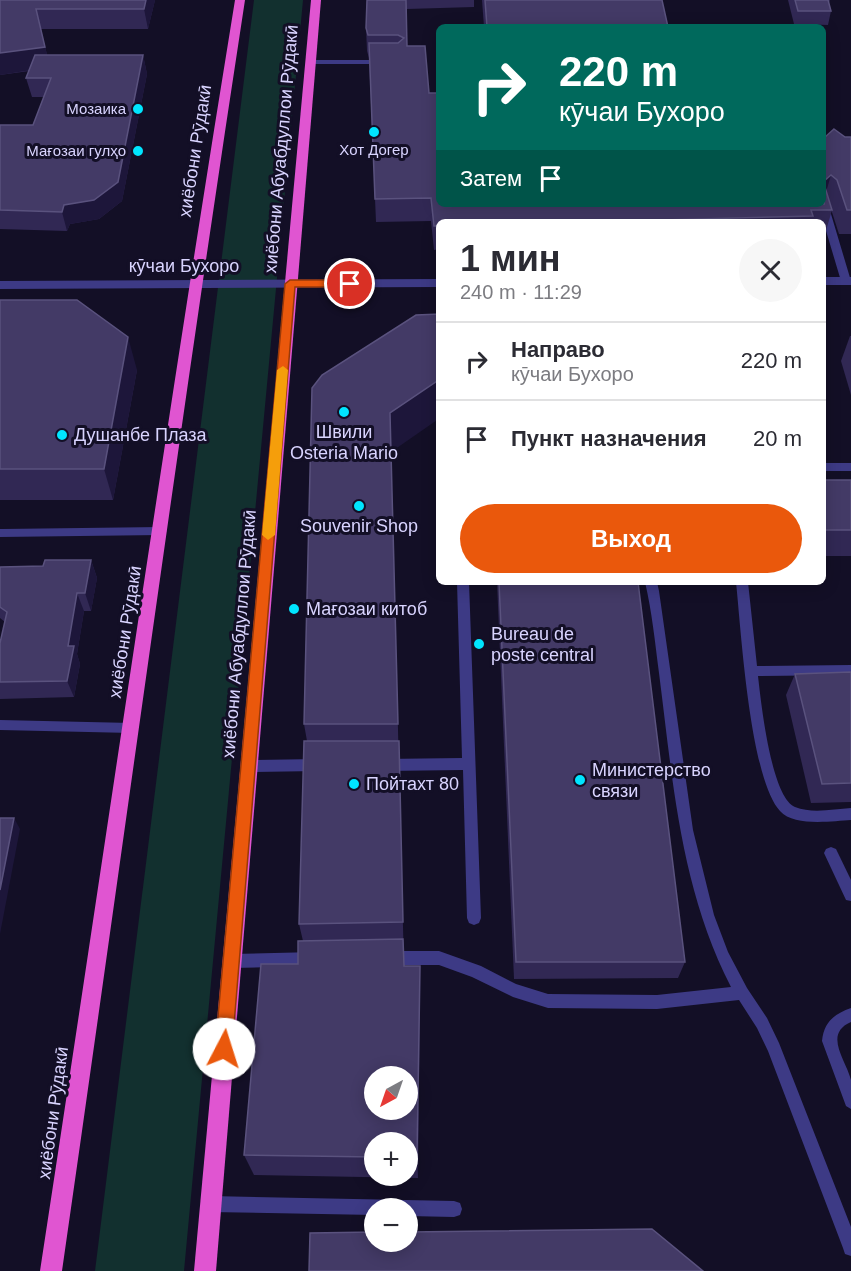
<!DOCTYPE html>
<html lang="ru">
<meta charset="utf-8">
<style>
:root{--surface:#fff;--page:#f7f7f7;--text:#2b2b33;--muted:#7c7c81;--line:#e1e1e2;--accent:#ea580c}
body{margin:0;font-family:Arial,sans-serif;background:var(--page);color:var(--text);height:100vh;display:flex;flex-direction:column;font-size:22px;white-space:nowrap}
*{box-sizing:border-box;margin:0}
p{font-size:20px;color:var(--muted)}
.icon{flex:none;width:33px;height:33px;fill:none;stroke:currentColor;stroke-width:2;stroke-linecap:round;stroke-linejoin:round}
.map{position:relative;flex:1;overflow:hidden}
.sheet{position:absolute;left:436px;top:219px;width:390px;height:366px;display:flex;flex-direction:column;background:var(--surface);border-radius:9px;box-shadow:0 3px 15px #0003}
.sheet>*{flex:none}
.banner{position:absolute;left:436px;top:24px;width:390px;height:183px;border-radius:9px;box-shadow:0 3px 15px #0003;background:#00695c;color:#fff;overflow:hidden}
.needle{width:39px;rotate:220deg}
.fabs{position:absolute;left:364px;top:1066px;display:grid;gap:12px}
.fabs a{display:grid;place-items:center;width:54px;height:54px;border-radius:50%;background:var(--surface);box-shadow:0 3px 15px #0003;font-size:30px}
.pin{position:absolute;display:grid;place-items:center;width:51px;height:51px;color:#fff;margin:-26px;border:3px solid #fff;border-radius:50%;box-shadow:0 2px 6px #0007}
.me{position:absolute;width:66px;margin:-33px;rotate:5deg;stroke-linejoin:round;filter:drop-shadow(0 0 4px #0008)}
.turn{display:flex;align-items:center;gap:21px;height:126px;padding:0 24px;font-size:27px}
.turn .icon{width:78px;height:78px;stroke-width:2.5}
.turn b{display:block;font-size:42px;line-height:51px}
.then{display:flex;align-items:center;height:57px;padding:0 24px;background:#0003;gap:12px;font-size:22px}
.round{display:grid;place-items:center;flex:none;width:63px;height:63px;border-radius:32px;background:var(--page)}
.head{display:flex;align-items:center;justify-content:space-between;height:102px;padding:0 24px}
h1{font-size:36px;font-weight:600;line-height:45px}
.cta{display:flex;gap:12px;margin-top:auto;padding:12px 24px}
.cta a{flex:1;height:69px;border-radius:36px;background:var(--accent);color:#fff;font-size:24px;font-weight:600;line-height:69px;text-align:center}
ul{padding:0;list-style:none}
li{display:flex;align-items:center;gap:18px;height:78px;padding:0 24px;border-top:2px solid var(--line)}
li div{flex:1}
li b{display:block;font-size:22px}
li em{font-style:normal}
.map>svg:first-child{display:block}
</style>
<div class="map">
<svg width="851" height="1271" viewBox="0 0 851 1271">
<rect width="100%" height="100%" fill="#130f26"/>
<polygon fill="#12302f" points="254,0 303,0 184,1271 95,1271"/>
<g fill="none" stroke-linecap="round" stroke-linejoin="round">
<g fill="#3d3a85" fill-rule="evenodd">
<polygon points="307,60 385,60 389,62 385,64 307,64"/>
<polygon points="824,201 828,204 851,281 849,283 843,283 841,281 818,204 824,204"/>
<rect x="824" y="463" width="27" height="8"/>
<polygon points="161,527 167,531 161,535 0,537 0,529 2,529"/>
<polygon points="457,582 469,582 481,918 479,923 474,925 469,923 467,918 463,770 383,771 378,769 377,765 378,761 383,759 462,758"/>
<path d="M645,582h12l2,9 34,239 21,85 14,37 19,36 20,30 12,25 72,184v29l-6,-2 -2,-6 -75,-197 -11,-23 -18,-28 -82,9 -109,-1 -35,-11 -41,-20 -33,-12h-50l-5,-2 -2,-5 2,-5 5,-2h50l42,15 35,18 32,10 109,1 74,-8c-51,-100 -58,-205 -72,-314 -4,-31 -7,-61 -14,-91z"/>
<path d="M736,582h12l9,84 94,-1v10l-93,1c3,26 13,121 37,131 17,7 39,2 56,1v12c-19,1 -57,7 -71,-9 -30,-32 -39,-181 -44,-229z"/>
<polygon points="0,720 132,723 136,724 138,728 136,732 132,733 0,730"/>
<polygon points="318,759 323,761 324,765 323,769 318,771 248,772 243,770 242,766 243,762 248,760"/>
<polygon points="831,847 836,849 851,880 851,901 846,900 824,853 826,849"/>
<polygon points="315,952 320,954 322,959 320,964 315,966 232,968 227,966 225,961 227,956 232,954"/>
<path d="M851,1008v14c-28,12 -5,38 0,58 0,9 0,19 0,29l-5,-3 -24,-65c2,-19 12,-27 29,-33z"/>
<polygon points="210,1196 454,1201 460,1203 462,1209 460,1215 454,1217 408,1216 408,1209 375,1209 375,1215 210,1212 204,1210 202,1204 204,1198"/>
</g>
<g fill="#3d3a85" fill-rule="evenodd">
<rect x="824" y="277" width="27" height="8"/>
<polygon points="440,279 440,287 0,289 0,281"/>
</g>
<g fill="#e055d1" fill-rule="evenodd">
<path d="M235,0h10c-65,423 -122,847 -183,1271h-22c65,-424 126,-848 195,-1271z"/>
<polygon points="311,0 321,0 216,1271 194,1271"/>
</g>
</g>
<g fill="#312854" fill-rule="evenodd">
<polygon points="0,0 155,0 148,29 41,29 47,55 143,55 147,74 122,201 99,219 70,224 67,231 0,229 0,125 33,125 44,97 32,97 26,78 29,71 0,75"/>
<polygon points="367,0 474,0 474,7 407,9 407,46 429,93 824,204 824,138 851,137 851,234 839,234 829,203 832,210 825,234 824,234 824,222 440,222 440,249 434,250 431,221 376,222 369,58 367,51 366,28"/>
<polygon points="482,0 662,0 668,27 484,27"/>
<polygon points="788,0 830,0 829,3 831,11 828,25 794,24"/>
<polygon points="0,300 137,370 113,500 0,500"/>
<polygon points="850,336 851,336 851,395 841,361"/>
<path d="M391,452l13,514 16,28 -2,184 -164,-3 -10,-20 54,-191 5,-23 -4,-17 8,-183 -3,-17zM375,1143h33v33h-33z"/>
<rect x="824" y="480" width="27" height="76"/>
<polygon points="91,560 97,578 91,611 84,611 77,654 80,664 74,697 0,699 0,643 5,622 0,618 0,567 43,566"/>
<polygon points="497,582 638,582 685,962 678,978 514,979"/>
<polygon points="851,672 851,802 811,803 786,695 795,674"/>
</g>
<g fill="#1d163a">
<polygon points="146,0 155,0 148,29 144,9"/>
<polygon points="36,9 50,67 0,75 0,53"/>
<polygon points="143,55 147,74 122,201 99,219 70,224 67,231 62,212 64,205"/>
<polygon points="831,175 824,199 824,181"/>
<polygon points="128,337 137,370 113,500 104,469"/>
<polygon points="440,379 440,418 391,452 399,756 390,413"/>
<polygon points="91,560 97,578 91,611 85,593"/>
<polygon points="77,593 84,611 77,654 80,664 74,697 67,681 68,646"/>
<polygon points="14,818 20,829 0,934 0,890"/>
<polygon points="420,966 420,994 418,1178 417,1158"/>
</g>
<g fill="#433a66" stroke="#5a527e" stroke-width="1.5" fill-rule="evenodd">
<polygon points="0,0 146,0 144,9 36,9 45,47 0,53"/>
<polygon points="367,0 406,0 407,46 425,46 429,93 440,93 440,204 824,204 824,184 832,210 811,210 813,216 587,222 440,222 440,226 434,226 431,198 375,199 369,43 398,43 404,38 398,35 368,35 366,28"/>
<polygon points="485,0 662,0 668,27 487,27"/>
<polygon points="795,0 828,0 831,11 798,11"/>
<polygon points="35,55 143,55 118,182 94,200 64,205 62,212 0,210 0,125 33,125 51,78 26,78"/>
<polygon points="834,129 845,137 851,137 851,210 847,210 837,180 831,175 824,181 824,138"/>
<polygon points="0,300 77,300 128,337 104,469 0,469"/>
<polygon points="440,314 440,379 390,413 398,724 304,724 312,388 322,375 416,315"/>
<rect x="824" y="480" width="27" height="50"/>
<polygon points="45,560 91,560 85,593 77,593 68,646 74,646 67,681 0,682 0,643 7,612 0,607 0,567 43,566"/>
<polygon points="499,582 638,582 685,962 516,962"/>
<polygon points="851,672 851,783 822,784 795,674"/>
<polygon points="304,741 399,741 403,922 299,924"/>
<polygon points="0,818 14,818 0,890"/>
<path d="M403,939l1,27h16l-3,192h-9v-15h-33v14l-131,-2 17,-191h37v-23zM375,1077h33v33h-33z"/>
<polygon points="652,1229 703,1271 309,1271 310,1233 375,1232 375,1242 408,1242 408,1232"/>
</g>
<polygon fill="#ea580c" stroke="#983908" stroke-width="1.5" points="290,280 350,280 355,284 350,287 295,287 232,1049 230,1055 224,1057 218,1055 215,1049 285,284"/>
<polygon fill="#f59e0b" points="283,366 288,370 275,535 268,540 262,535 277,370"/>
<g fill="#00e5ff" stroke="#130f26" stroke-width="2">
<circle cx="138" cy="109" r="6"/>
<circle cx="374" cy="132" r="6"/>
<circle cx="138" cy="151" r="6"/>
<circle cx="344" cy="412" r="6"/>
<circle cx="62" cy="435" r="6"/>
<circle cx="359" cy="506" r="6"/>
<circle cx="294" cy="609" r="6"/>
<circle cx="479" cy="644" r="6"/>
<circle cx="580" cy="780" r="6"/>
<circle cx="354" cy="784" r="6"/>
</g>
<g text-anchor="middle" stroke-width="6" stroke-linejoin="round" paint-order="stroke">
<g font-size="15" fill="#d9d4ff" stroke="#130f26" text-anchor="end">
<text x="126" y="114">Мозаика</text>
<text x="374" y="155" text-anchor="middle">Хот Догер</text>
<text x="126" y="156">Мағозаи гулҳо</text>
</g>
<g font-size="18" fill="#d9d4ff" stroke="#130f26">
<text transform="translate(281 149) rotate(-85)" y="6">хиёбони Абуабдуллои Рӯдакӣ</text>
<text transform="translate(195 151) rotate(-81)" y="6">хиёбони Рӯдакӣ</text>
<text x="184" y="272">кӯчаи Бухоро</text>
<text transform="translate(125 632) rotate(-81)" y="6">хиёбони Рӯдакӣ</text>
<text transform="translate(239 634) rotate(-85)" y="6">хиёбони Абуабдуллои Рӯдакӣ</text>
<text transform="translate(53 1113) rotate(-82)" y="6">хиёбони Рӯдакӣ</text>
</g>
<g font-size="18" fill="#d9d4ff" stroke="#130f26" text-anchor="start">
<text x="344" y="438" text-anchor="middle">Швили<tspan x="344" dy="21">Osteria Mario</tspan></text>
<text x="74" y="441">Душанбе Плаза</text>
<text x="359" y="532" text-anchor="middle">Souvenir Shop</text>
<text x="306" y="615">Мағозаи китоб</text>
<text x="491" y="640">Bureau de<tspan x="491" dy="21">poste central</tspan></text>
<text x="592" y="776">Министерство<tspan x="592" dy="21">связи</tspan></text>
<text x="366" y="790">Пойтахт 80</text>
</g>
</g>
</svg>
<div class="fabs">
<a><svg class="needle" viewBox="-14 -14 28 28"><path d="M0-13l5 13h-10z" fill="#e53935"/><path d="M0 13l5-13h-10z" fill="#7c7c81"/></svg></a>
<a>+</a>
<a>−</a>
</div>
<div class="pin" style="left:350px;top:284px;background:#d93025"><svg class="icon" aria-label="arrive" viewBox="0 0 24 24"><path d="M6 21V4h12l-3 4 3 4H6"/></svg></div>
<svg class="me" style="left:224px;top:1049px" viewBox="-20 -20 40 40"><circle r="19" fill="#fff"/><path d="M0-13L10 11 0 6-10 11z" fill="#ea580c"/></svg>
<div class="banner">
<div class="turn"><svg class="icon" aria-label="right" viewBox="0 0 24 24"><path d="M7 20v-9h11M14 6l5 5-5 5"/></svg><div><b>220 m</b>кӯчаи Бухоро</div></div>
<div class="then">Затем<svg class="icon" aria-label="arrive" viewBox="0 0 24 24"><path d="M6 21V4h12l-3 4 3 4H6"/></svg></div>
</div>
<section class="sheet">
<div class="head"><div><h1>1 мин</h1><p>240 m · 11:29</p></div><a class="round"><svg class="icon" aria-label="close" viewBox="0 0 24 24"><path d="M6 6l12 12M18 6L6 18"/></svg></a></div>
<ul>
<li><svg class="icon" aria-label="right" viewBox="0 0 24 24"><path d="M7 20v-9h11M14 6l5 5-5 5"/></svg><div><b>Направо</b><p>кӯчаи Бухоро</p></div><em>220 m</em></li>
<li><svg class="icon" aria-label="arrive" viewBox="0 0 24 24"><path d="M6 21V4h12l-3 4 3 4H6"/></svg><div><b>Пункт назначения</b></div><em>20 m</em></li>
</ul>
<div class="cta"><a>Выход</a></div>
</section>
</div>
